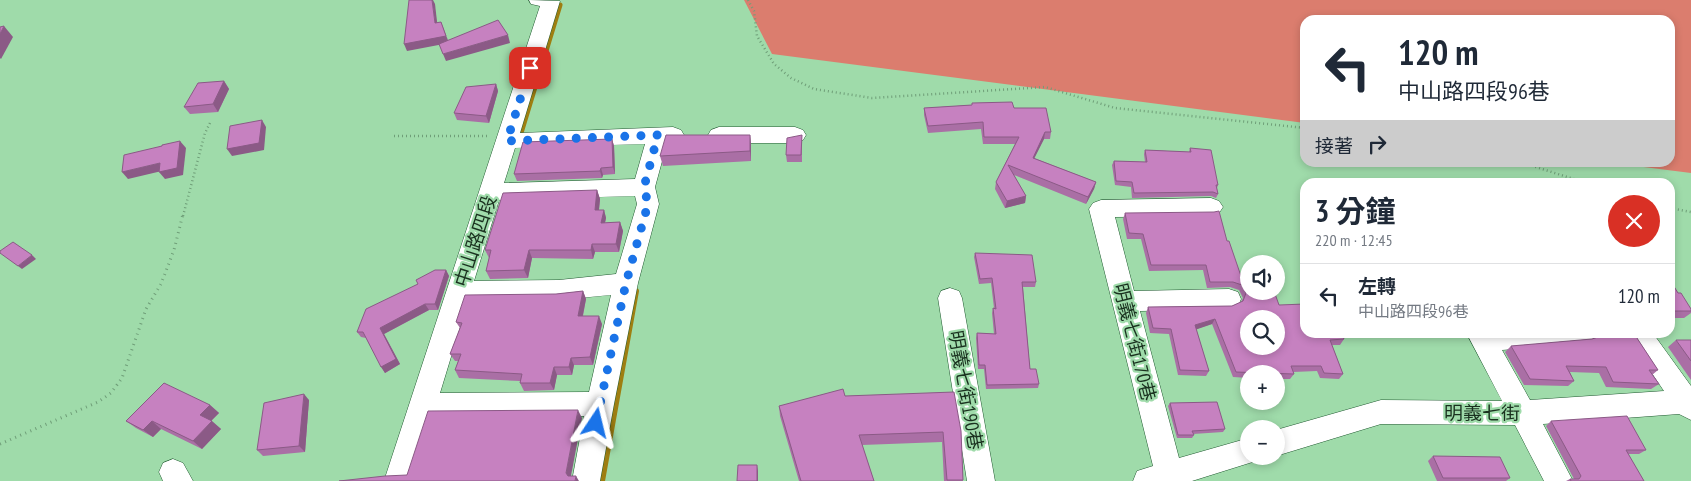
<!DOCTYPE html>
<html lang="zh-TW">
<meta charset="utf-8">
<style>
:root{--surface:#fff;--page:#f2f2f3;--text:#1f2937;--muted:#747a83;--line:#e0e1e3}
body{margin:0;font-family:"PT Sans Narrow","Noto Sans TC",sans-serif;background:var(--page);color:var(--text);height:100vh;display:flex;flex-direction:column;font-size:19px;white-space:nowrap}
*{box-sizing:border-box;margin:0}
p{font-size:16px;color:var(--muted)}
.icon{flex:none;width:28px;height:28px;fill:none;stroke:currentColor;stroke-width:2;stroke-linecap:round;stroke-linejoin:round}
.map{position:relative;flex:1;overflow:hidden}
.details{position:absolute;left:1300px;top:178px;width:375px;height:160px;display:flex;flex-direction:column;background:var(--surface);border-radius:15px;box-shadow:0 2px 8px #0003}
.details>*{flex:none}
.guide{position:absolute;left:1300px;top:15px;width:375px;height:152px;border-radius:15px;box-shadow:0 2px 8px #0003;background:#fff;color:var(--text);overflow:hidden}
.buttons{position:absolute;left:1240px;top:255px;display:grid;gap:10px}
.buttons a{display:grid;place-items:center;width:45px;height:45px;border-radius:50%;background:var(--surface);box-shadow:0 2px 8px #0003;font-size:25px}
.pin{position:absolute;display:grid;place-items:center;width:42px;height:42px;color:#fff;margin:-21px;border-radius:10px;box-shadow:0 2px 8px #0006}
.me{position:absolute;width:55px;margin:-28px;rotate:10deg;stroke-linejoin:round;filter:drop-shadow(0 0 4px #0008)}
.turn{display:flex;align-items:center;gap:18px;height:105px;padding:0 15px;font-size:22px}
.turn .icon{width:65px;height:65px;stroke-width:2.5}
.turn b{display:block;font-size:35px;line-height:42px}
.then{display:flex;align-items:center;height:48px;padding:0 15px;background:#0003;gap:10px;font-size:19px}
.round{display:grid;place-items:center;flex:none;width:52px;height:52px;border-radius:26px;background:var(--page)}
.headline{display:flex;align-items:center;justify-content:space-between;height:85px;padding:0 15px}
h1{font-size:30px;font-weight:700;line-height:38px}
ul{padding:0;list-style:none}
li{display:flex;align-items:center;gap:15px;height:65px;padding:0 15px;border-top:1px solid var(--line)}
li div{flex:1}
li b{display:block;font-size:19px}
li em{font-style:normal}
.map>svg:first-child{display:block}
</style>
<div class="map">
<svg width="1691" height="481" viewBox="0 0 1691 481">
<rect width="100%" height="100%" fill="#9fdbaa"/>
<polygon fill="#db7d6e" points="744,0 1691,0 1691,173 1612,163 1670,162 1670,20 1305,20 1305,123 772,54"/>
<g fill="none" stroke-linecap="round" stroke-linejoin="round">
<polyline stroke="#9e7e11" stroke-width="5" points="525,138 521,133 560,5"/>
<polyline stroke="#9e7e11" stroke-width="6" points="602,481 636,291"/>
<defs>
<g id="minor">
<path d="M529,0l31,1 -40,132 153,-6 8,3 3,5 -3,5 -14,3 -12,44 4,17 -21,79 -24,121 -14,77h-28l12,-65 -152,1 -20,64h-28l156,-475 -9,-2zM645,144l-10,35 -131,4 11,-35zM635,196l2,8 -21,70 -57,6 -85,1 25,-81zM611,295l-22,97 -149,1 28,-92 91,-1z"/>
<polygon points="719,127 795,127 803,130 806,135 803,140 795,143 719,143 711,140 708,135 711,130"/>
<polygon points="1211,198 1219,201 1223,207 1219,213 1211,216 1115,217 1134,291 1229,289 1238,292 1241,299 1238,306 1229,309 1140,311 1179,458 1249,438 1249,456 1261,456 1259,460 1192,481 1133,481 1137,471 1153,466 1089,209 1093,203 1101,200"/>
<polygon points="950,288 959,291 962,298 995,481 967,481 938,298 941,291"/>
<polygon points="1466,332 1598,332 1594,340 1585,343 1502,350 1530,400 1664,391 1624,332 1652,332 1691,386 1691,420 1679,414 1543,424 1573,481 1544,481 1515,425 1381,424 1276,456 1276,430 1381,400 1502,401"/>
<polygon points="173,459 183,463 193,481 163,481 159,472 163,463"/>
</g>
</defs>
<use href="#minor" stroke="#205930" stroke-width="1"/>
<g stroke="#6f9e78" stroke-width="2.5" stroke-dasharray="1 3" stroke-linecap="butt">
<polyline points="748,0 754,11 757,36 774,64 791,78 814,89 872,98 1045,87 1115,108 1305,128"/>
<polyline points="394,136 488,136"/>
<polyline points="1520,162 1583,182"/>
<polyline points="1670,208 1691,212"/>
<polyline points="183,216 205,133 210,123"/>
</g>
<polyline stroke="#6f9e78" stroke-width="3" stroke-dasharray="1 4.5" stroke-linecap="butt" points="0,444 98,402 111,393 122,378 146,309 161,284 174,250 183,214"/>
<use href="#minor" fill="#fff" fill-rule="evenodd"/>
</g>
<g fill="#aa6fa5">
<polygon points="224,81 229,89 218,112 190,114 184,107"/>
<polygon points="496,84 498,91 489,123 457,120 454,113"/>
<polygon points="972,103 1014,108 1051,132 1050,139 1044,139 1034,158 1096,182 1094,189 1086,204 1014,175 1026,196 1025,203 1005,208 995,189 996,182 1015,144 983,144 981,129 928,133 924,115 924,108 972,105"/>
<polygon points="750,135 751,145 751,161 663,166 660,156"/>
<polygon points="802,135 802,162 787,162 786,155"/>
<polygon points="612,139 614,146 615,174 603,175 602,178 517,181 514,174"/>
<polygon points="1190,148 1218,185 1217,188 1218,194 1216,198 1211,196 1132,198 1131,187 1115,185 1112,165 1114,161 1145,162 1144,154 1145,150 1189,152"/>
<polygon points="597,190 600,199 599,210 604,210 606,218 605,223 620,222 623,231 619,252 595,252 593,259 532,258 528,278 490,279 486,271 489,258 485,250"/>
<polygon points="1125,213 1227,241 1242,279 1279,305 1344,339 1340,345 1332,345 1343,374 1339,379 1320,378 1317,371 1293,372 1294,374 1290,379 1276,379 1276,374 1249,374 1249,378 1233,377 1212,324 1196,329 1209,371 1206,376 1178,375 1169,334 1150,333 1146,313 1148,307 1232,306 1241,302 1243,298 1239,290 1230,287 1207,288 1203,270 1149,271 1141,239 1127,239 1123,219"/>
<polygon points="975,253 1036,282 1035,287 1023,287 1030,369 1039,384 1038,388 986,389 984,369 978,369 976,338 977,333 994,334 992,313 993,308 994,308 991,283 979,284 974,257"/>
<polygon points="446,270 449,276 438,310 429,310 384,334 400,364 385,373 366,338 361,337 357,332"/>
<polygon points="1670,280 1678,293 1691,309 1691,313 1684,318 1670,318"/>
<polygon points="583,291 586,299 583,316 602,324 593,365 574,365 572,375 557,375 554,390 524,391 520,383 520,381 459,378 455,370 458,361 455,361 450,354 460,328 456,322 556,294"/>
<polygon points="1602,332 1633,332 1658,370 1652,375 1659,384 1651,389 1606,387 1599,373 1570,372 1574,381 1568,386 1524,385 1505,352 1511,346 1592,339 1597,337"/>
<polygon points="1676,340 1691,340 1691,380 1668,347"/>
<polygon points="845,396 961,431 963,481 944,481 942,442 862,445 874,481 799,481 780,416 779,406"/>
<polygon points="309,400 305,452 263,456 257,450"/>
<polygon points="1170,403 1225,429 1223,432 1193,434 1194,435 1192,438 1177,438 1168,406"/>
<polygon points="210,405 219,413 211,421 221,429 202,449 161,429 153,437 136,428 126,421"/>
<polygon points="1551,421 1646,450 1639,454 1628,454 1644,481 1566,481 1570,479 1574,479 1546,426"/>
<polygon points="1433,456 1510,478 1506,481 1437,481 1428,461"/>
</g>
<g fill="#8b5a86">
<polygon points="432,0 433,0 435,4 438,30 435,23"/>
<polygon points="441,22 449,43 407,51 404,44"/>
<polygon points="4,26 13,37 1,59 0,58 0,34"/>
<polygon points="508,35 510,43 446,61 443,54"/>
<polygon points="224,81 229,89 218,112 213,104"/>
<polygon points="496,84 498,91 489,123 486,116"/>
<polygon points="262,120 266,127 264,150 232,156 227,149"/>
<polygon points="1045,132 1044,139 1031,165 1033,158"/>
<polygon points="750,135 751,145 751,161 750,151"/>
<polygon points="612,139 614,146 615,174 613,167"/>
<polygon points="180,141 186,148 183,175 165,179 159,172"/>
<polygon points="160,163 166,170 128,179 122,172"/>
<polygon points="601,168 603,175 602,178 600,171"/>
<polygon points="1096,182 1094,189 1086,204 1088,197"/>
<polygon points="597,190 600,199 598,218 595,210"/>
<polygon points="1026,196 1025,203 1005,208 1007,201"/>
<polygon points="604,210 606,218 603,231 601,223"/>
<polygon points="620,222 623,231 619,252 616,244"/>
<polygon points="592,244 595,252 593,259 591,250"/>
<polygon points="529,250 532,258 528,278 524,270"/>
<polygon points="32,255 36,259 22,269 18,266"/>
<polygon points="446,270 449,276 438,310 435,304"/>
<polygon points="583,291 586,299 581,324 578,316"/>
<polygon points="425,304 429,310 384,334 400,364 385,373 381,367 380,328"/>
<polygon points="599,316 602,324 593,365 590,357"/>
<polygon points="1215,319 1212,324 1192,331 1195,325"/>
<polygon points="571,358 574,365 572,375 569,367"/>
<polygon points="554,367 557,375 554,390 550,383"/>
<polygon points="304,394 309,400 305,452 299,446"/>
<polygon points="210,405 219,413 209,423 200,415"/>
<polygon points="578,410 582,418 570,481 566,473"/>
<polygon points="152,421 161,429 153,437 143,430"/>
<polygon points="212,421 221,429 202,449 193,441"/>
<polygon points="757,465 758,471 758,481 757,481"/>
<polygon points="576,476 579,481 575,481"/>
</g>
<g fill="#c681c0" stroke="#8b5a86" fill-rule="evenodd">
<polygon points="409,0 432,0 435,23 441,22 446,36 404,44"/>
<polygon points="498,20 508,35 443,54 439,44"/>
<polygon points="4,26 0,34 0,27"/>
<polygon points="224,81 213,104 184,107 198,83"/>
<polygon points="496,84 486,116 454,113 466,87"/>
<polygon points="1012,102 1014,108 1046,108 1051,132 1045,132 1033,158 1096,182 1088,197 1008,165 1026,196 1007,201 996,182 1019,137 984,137 983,122 928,126 924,108 972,105 972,103"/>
<polygon points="262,120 259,143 227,149 230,126"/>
<polygon points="666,135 750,135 750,151 660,156"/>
<polygon points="802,135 801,155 786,155 787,138"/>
<polygon points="612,139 613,167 601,168 600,171 514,174 523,142"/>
<polygon points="180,141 177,168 159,172 160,163 122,172 124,155 162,146 162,145"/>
<polygon points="1190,148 1211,150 1218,185 1216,185 1218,194 1213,192 1134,193 1132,182 1116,181 1114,161 1147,162 1145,150 1191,152"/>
<polygon points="597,190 595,210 604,210 601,223 620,222 616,244 592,244 591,250 529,250 524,270 486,271 491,250 485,250 503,193"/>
<path d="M1219,211l8,30h2l13,38h7v12h25l5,14 26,-1v28h36l3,7 -14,1 13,34 -19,-1 -3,-7h-30l3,8 -58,-2 -21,-53 -20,6 14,46 -29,-1 -9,-41 -18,-1 -5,-21 84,-1 11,-5 3,-8 -4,-8 -9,-3h-23l-4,-17h-55l-8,-31 -14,-1 -4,-20 89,-1zM1249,319h27v27h-27z"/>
<polygon points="13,242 32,255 18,266 0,253 0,251"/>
<polygon points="975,253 1032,255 1036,282 1022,282 1030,369 1036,369 1039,384 987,385 985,365 979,365 977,333 996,334 993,308 996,309 992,278 980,279"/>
<polygon points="435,270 446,270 435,304 425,304 380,328 396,359 381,367 363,332 357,332 366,309 418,284 416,280"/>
<polygon points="1670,280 1678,293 1681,293 1691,309 1691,311 1670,311"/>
<polygon points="583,291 578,316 599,316 590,357 571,358 569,367 554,367 550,383 520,383 522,374 455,370 461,354 450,354 462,323 456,322 465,295 556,294"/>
<polygon points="1603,332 1633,332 1658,370 1649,370 1659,384 1613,382 1606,367 1566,366 1574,381 1530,379 1511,346 1592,339 1601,336"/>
<polygon points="1676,340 1691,340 1691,361"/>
<polygon points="164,383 210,405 200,415 212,421 193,441 152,421 143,430 126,421"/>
<polygon points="843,389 845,396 954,392 961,431 963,480 947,480 943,432 859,435 874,481 801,481 779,406"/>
<polygon points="304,394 299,446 257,450 264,403"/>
<polygon points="1217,402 1225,429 1192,431 1194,435 1178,435 1170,403"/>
<polygon points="578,410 566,473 568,476 576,476 575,481 339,481 385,476 407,475 428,411"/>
<polygon points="1627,416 1646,450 1626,450 1644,481 1571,481 1570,479 1579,479 1581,476 1551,421"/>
<polygon points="1433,456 1500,457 1510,478 1443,478"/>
<polygon points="738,465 757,465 757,481 737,481"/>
</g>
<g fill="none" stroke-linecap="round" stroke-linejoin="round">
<polyline stroke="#1a73e8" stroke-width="9" stroke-dasharray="0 16.2" points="530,68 507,141 658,135 644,187 648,204 626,283 596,423"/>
</g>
<g text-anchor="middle" stroke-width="4.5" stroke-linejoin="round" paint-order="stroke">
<g font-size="19" fill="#1a311f" stroke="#9fdbaa">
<text transform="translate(475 241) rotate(-72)" y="7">中山路四段</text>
<text transform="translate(1135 342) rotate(76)" y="7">明義七街170巷</text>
<text transform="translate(966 390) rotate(80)" y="7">明義七街190巷</text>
<text x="1482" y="420">明義七街</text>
</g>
</g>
</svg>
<div class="buttons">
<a><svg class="icon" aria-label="sound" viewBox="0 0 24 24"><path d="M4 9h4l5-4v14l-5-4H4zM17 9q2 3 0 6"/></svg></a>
<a><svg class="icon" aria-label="search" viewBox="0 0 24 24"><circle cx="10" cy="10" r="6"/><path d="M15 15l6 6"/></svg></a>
<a>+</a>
<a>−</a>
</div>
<div class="pin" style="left:530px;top:68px;background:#d93025"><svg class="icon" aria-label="arrive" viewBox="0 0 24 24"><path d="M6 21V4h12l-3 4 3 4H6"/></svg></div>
<svg class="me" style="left:596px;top:423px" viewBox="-20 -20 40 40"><path d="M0-17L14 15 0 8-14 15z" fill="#1a73e8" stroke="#fff" stroke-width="4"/></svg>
<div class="guide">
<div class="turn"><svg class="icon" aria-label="left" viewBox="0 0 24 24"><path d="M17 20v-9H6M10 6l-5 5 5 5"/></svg><div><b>120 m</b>中山路四段96巷</div></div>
<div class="then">接著<svg class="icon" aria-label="right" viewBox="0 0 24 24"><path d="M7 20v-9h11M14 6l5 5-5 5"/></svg></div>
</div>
<section class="details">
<div class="headline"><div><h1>3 分鐘</h1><p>220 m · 12:45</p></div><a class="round" style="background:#d93025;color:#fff"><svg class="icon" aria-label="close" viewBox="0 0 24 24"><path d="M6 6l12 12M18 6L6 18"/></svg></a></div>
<ul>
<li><svg class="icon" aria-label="left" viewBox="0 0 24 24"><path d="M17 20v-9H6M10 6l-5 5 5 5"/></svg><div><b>左轉</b><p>中山路四段96巷</p></div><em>120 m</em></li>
</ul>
</section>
</div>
